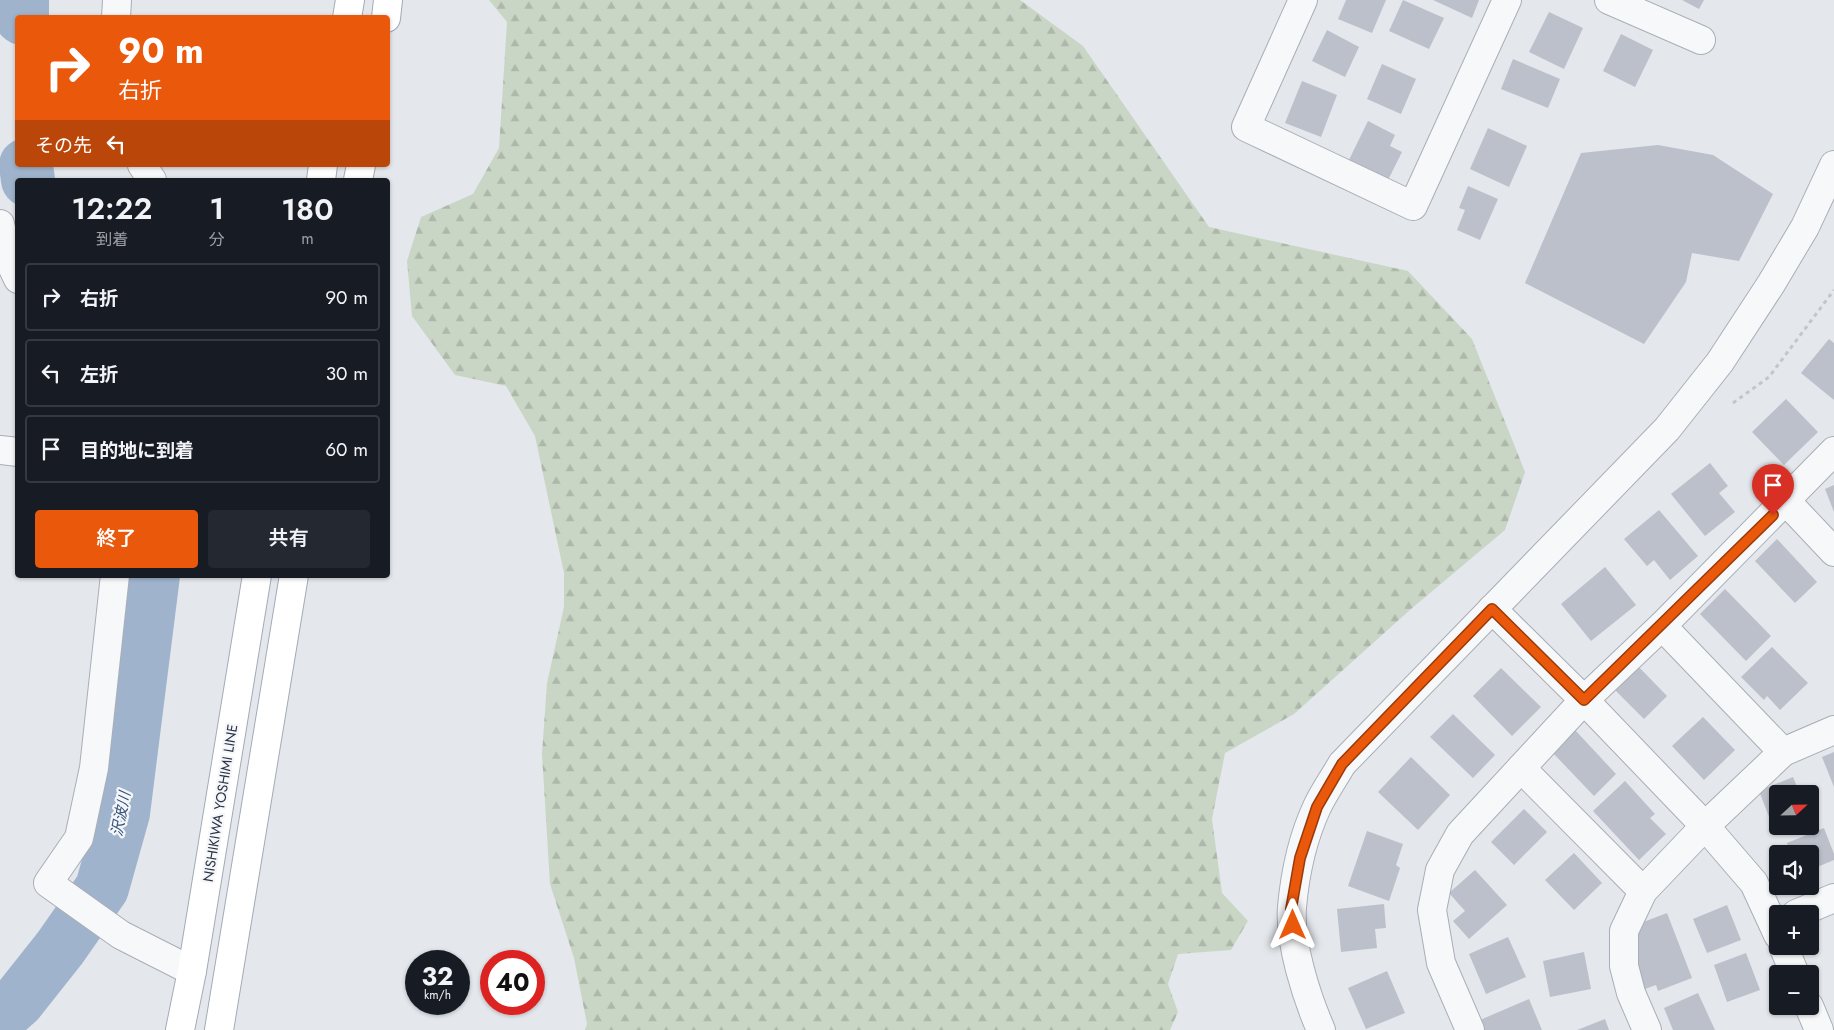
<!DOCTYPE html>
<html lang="ja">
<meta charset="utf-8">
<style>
:root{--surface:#171b24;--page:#242831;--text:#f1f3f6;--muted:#9ea1a6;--line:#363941;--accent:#ea580c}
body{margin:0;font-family:Jost,"Noto Sans JP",sans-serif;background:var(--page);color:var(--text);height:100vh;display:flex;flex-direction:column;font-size:19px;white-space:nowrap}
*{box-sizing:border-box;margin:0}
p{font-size:16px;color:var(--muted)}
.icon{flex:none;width:28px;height:28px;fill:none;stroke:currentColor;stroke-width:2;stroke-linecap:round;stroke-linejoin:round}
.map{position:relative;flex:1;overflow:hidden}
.sheet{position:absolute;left:15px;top:178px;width:375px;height:400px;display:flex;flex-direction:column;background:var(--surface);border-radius:5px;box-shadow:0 1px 4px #0004}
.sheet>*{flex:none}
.hud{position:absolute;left:15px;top:15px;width:375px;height:152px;border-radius:5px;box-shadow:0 1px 4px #0004;background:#ea580c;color:#fff;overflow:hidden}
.needle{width:32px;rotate:68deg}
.fabs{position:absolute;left:1769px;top:785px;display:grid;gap:10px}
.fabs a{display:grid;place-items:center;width:50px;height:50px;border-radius:5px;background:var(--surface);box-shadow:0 1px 4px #0004;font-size:25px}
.speed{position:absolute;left:405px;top:950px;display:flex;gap:10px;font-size:25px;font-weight:700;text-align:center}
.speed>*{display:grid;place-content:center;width:65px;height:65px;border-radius:50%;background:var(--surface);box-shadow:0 1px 4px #0004;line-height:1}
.speed small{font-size:12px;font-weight:400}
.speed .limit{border:8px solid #d22;background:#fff;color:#111}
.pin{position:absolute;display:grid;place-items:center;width:42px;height:42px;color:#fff;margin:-51px -21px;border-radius:50% 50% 50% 0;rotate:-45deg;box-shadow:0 0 5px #0007}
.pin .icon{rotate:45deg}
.me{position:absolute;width:55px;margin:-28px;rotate:0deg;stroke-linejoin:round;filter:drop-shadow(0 0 4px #0008)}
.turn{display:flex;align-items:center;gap:18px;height:105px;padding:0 20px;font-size:22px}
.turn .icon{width:65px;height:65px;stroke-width:2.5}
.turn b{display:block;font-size:35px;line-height:42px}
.then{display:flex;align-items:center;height:48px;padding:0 20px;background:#0003;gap:10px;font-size:19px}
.eta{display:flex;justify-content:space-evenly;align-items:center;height:85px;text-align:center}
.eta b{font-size:30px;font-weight:600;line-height:35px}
.button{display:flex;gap:10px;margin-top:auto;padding:10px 20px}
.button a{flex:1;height:58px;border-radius:5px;background:var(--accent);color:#fff;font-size:20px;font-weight:600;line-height:58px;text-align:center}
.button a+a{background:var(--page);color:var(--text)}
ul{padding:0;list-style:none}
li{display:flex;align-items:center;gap:15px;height:68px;margin:0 10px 8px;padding:0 10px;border:2px solid var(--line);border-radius:5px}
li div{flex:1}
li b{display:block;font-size:19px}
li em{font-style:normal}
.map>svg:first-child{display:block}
</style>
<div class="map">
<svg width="1834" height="1030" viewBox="0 0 1834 1030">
<defs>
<pattern id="forest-firs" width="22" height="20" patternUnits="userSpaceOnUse" patternTransform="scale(1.25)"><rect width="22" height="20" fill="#c9d6c5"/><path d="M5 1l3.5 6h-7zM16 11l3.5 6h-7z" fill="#adb8ab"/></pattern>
</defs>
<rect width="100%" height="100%" fill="#e4e7ec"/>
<polygon fill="url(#forest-firs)" points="489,0 1020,0 1083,46 1209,227 1408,271 1472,339 1525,472 1505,530 1411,609 1294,714 1225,753 1212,819 1222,893 1248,921 1231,950 1178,954 1168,984 1178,1012 1170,1030 585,1030 587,1024 574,958 550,884 542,754 547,683 564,607 564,573 535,436 506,386 455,375 412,316 407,261 421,217 473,194 499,148 507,22"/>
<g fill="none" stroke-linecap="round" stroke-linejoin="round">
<g stroke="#9fb4cc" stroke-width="54">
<polyline points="22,18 22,0"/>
<polyline points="26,165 28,180"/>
<polyline points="0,1017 18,1001 60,948 102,888 123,813 153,575"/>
</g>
</g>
<g fill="#bbc0ca">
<polygon points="1346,0 1386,0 1372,33 1338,19"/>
<polygon points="1403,0 1444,18 1429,49 1389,31"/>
<polygon points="1433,0 1479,0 1472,18"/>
<polygon points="1682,0 1704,0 1699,9"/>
<polygon points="1549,12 1583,28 1564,69 1529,52"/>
<polygon points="1327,30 1359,47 1345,77 1312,61"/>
<polygon points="1621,34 1653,50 1635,87 1603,71"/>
<polygon points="1513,59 1560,79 1548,108 1501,89"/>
<polygon points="1382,64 1416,79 1401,114 1367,99"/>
<polygon points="1302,81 1337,95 1321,137 1285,123"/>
<polygon points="1368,121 1395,135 1390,146 1402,152 1385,186 1346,166"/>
<polygon points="1488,128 1527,146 1509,187 1470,169"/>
<polygon points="1658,145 1713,155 1773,194 1739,261 1692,253 1686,282 1644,344 1525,283 1581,153"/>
<polygon points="1468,186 1498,199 1480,240 1457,230 1465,210 1459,208"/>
<polygon points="1829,339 1834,343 1834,400 1801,373"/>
<polygon points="1786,399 1818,432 1784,465 1752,432"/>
<polygon points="1710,463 1728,486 1719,493 1735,512 1705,536 1671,494"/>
<polygon points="1834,485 1834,512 1825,489"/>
<polygon points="1659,510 1698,556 1670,580 1654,560 1647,566 1624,539"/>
<polygon points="1777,539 1817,582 1795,603 1755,561"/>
<polygon points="1605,567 1636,605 1591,641 1561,604"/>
<polygon points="1725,589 1771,636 1746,661 1700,614"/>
<polygon points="1772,647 1808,683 1780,710 1767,696 1764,700 1741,677"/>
<polygon points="1634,662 1667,696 1644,719 1611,686"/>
<polygon points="1501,668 1541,707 1512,736 1473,696"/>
<polygon points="1453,714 1495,755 1473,778 1430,737"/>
<polygon points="1703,717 1735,750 1704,780 1672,746"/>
<polygon points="1575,730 1616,774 1594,796 1552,752"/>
<polygon points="1834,752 1834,787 1822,757"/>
<polygon points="1411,757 1450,795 1418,830 1378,792"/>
<polygon points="1793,777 1800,794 1778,794 1778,826 1790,826 1775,832 1759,791"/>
<polygon points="1625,781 1655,814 1650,818 1666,834 1639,860 1593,811"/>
<polygon points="1524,809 1547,832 1514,865 1491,842"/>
<polygon points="1824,828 1834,854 1834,860 1810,870 1810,854 1791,854 1787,843"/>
<polygon points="1367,831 1403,844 1396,865 1400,868 1389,901 1348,886"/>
<polygon points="1574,853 1602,883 1574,910 1545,880"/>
<polygon points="1475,870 1507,905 1469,939 1453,921 1465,911 1449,893"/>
<polygon points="1384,904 1386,928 1375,929 1377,948 1341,952 1337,909"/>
<polygon points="1727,905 1741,940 1707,953 1693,919"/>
<polygon points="1667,913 1692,978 1658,991 1656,985 1645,989 1626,941 1633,926"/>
<polygon points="1508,937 1526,977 1486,994 1469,954"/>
<polygon points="1584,952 1591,989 1550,997 1543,961"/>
<polygon points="1746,953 1760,990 1727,1002 1714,965"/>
<polygon points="1387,971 1405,1013 1366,1029 1348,988"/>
<polygon points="1698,993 1715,1030 1673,1030 1664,1008"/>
<polygon points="1529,999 1542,1030 1485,1030 1480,1020"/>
<polygon points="1605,1019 1609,1030 1577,1030"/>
</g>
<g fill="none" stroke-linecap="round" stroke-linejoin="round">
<defs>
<g id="minor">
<polyline points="1303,0 1246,127 1413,206 1507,0"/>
<polyline points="1609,0 1701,40"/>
<polyline points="116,18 117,0"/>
<polyline points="142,165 152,180"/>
<polyline points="0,224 8,258 18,279"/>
<polyline points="0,450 18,452"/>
<polyline points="1786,501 1834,552"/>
<polyline points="115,575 94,768 79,838 48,883 121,935 192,971"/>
<polyline points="1492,609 1584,700 1705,826 1754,883 1778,935"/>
<polyline points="1783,752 1662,626 1834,451"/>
<polyline points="1521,768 1643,891"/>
<polyline points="1796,914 1834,898"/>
<polyline points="1783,946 1795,974"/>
<polyline points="1809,1006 1819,1030"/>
<path d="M1321,1030c-14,-32 -32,-87 -29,-123 3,-33 11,-70 25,-100 7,-15 17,-29 25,-43l325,-335 53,-67 51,-78 34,-57 29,-62"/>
<polyline points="1470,1030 1441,963 1432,910 1440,870 1460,834 1584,700 1662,626"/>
<polyline points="1647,1030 1631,993 1624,966 1624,931 1643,891 1705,826 1783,752 1834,730"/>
</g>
<g id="major">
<polyline points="347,18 350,0"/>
<polyline points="386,18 388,0"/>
<polyline points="321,180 323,165"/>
<polyline points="358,180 361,165"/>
<polyline points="180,1030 192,971 257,575"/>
<polyline points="219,1030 294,575"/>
</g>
</defs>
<use href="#minor" stroke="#a9aeb7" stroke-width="30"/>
<use href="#major" stroke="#a3abb8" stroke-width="30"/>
<polyline stroke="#c2c5cb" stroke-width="3" stroke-dasharray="4 4" stroke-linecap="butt" points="1733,403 1769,377 1834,290"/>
<use href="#minor" stroke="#f7f8fa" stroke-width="28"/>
<use href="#major" stroke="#fff" stroke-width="28"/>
</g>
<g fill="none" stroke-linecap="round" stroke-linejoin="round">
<defs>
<polyline id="route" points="1293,925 1291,909 1300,858 1317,807 1342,764 1492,609 1584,700 1773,515"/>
</defs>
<use href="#route" stroke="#983908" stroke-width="12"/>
<use href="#route" stroke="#ea580c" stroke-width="9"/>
</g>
<g text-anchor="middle" stroke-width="4.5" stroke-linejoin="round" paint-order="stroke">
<g font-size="14" fill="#2b3445" stroke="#f4f6f9">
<text transform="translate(220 803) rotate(-81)" y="5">NISHIKIWA YOSHIMI LINE</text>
</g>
<g font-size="15" font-style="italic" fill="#34527a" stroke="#f4f6f9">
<text transform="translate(121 814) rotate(-79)" y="5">沢波川</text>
</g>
</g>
</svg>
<div class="fabs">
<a><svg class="needle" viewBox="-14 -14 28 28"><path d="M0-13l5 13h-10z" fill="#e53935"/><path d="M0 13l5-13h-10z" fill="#9ea1a6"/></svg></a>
<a><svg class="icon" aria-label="sound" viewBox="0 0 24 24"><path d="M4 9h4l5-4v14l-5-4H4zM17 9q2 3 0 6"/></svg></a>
<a>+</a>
<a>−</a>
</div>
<div class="speed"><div>32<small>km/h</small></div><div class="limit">40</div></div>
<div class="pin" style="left:1773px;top:515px;background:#d93025"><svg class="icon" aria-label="arrive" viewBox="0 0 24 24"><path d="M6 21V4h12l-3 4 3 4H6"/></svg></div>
<svg class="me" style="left:1293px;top:925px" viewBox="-20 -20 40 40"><path d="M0-17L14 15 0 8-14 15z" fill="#ea580c" stroke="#fff" stroke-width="4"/></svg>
<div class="hud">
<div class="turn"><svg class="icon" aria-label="right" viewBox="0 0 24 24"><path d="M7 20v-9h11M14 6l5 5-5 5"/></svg><div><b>90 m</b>右折</div></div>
<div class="then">その先<svg class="icon" aria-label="left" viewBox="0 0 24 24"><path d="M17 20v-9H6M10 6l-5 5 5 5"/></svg></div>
</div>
<section class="sheet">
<div class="eta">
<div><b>12:22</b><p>到着</p></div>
<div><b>1</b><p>分</p></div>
<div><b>180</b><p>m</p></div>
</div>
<ul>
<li><svg class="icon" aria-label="right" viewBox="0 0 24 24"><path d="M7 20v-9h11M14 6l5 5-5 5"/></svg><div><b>右折</b></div><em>90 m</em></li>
<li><svg class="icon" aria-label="left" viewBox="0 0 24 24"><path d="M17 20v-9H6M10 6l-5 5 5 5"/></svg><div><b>左折</b></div><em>30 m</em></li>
<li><svg class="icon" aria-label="arrive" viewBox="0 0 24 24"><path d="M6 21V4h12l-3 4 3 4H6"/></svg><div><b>目的地に到着</b></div><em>60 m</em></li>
</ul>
<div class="button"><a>終了</a><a>共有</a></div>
</section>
</div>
